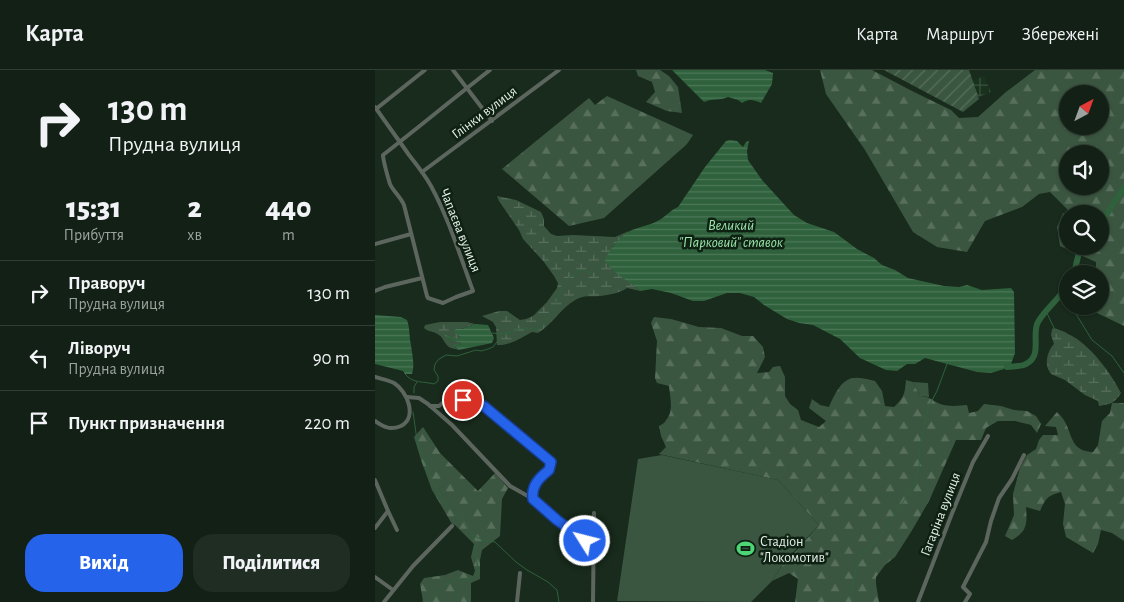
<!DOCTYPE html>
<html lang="uk">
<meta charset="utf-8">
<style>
:root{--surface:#122015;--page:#1f2d22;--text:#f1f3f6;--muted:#9ca3a0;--line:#313e34;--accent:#2563eb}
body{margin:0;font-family:"Alegreya Sans",sans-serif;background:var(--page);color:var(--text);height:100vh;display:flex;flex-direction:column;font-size:19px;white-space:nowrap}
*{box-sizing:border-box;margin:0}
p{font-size:16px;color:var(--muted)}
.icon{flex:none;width:28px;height:28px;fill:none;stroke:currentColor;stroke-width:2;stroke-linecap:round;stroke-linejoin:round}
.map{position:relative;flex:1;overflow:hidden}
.panel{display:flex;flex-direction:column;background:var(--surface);width:375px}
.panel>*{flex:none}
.guide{background:#122015;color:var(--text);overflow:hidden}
.needle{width:32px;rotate:41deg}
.tools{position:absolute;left:684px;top:15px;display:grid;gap:10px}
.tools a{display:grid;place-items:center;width:50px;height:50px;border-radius:50%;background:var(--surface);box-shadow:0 1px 4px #0004,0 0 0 1px var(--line);font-size:25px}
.pin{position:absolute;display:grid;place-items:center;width:42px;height:42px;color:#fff;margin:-21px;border:2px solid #fff;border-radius:50%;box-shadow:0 1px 5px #0007}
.me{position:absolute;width:55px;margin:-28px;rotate:306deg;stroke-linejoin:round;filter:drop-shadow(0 0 4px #0008)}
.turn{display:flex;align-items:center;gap:18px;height:105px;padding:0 25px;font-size:22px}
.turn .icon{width:65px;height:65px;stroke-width:2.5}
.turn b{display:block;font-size:35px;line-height:42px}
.eta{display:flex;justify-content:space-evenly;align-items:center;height:85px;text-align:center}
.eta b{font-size:30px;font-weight:800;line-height:35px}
.cta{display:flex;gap:10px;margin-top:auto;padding:10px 25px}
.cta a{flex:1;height:58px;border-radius:20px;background:var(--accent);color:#fff;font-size:20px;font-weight:800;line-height:58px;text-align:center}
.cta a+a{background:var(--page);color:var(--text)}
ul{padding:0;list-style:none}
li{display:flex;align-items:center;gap:15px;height:65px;padding:0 25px;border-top:1px solid var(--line)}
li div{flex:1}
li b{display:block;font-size:19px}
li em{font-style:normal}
header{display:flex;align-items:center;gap:30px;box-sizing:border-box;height:70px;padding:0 25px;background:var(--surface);border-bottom:1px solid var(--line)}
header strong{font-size:24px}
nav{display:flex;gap:28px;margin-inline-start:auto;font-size:18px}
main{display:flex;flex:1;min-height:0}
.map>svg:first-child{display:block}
</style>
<header>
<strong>Карта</strong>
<nav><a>Карта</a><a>Маршрут</a><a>Збережені</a></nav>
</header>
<main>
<section class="panel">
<div class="guide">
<div class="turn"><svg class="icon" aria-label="right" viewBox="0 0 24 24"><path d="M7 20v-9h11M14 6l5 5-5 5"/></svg><div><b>130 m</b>Прудна вулиця</div></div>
</div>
<div class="eta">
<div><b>15:31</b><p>Прибуття</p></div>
<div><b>2</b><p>хв</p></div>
<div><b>440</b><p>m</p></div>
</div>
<ul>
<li><svg class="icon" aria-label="right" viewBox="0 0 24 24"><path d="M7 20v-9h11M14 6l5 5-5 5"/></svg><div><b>Праворуч</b><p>Прудна вулиця</p></div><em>130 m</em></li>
<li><svg class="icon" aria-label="left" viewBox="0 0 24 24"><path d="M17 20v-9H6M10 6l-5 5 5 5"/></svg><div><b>Ліворуч</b><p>Прудна вулиця</p></div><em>90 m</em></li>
<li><svg class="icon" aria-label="arrive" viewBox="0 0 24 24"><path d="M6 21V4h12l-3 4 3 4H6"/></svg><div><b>Пункт призначення</b></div><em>220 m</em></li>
</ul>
<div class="cta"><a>Вихід</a><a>Поділитися</a></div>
</section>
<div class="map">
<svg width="749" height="532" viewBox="0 0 749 532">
<defs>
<pattern id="industrial-grid" width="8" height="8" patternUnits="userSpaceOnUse" patternTransform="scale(1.25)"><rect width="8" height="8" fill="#18321e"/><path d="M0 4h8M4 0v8" fill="none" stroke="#39503f"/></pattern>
<pattern id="forest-firs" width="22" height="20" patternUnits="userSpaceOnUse" patternTransform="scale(1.25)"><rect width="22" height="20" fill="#3b5640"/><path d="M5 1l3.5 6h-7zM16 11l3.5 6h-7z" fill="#576f5c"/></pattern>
<pattern id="wetland-marsh" width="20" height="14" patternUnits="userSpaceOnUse" patternTransform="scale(1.25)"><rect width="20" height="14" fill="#3b5640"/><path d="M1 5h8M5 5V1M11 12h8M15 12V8" fill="none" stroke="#576f5c"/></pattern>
<pattern id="garden-furrows" width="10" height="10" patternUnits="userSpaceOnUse" patternTransform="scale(1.25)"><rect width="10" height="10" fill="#3b5640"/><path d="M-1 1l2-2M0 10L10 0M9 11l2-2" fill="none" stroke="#576f5c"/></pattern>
<pattern id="water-rules" width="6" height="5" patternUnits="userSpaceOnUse" patternTransform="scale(1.25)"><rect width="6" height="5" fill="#2f613c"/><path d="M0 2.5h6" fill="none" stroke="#4d7858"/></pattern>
</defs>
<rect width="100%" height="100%" fill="#182b1c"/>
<polygon fill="url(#industrial-grid)" points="609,6 616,22 599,29 592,13"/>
<g fill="url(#forest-firs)" fill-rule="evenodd">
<polygon points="261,0 285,0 294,6 303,17 307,43 292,41 271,32 280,22 277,12 263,6"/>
<path d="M445,0h52l42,22 37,18 8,8 19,-1 28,-25 29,-22h89v256l-29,-14 -5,-6h10v-32h-4v-12l-36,-16 -3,-19 6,-14h8l-21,-21 -11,2 -17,13 -37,14 -18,31 -30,-5 -24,-15 -48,-82 -39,-56zM692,24h33v32h-33zM692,84h33v32h-33zM692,144h33v32h-33z"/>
<polygon points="232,26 318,65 312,74 229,148 194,156 127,99 214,28 220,35"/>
<path d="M279,247l17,2 28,8 22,1 21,8h11l10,11 2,10 -8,16 12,-1 4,-5 7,-1 5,11v19l5,8 8,6 3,10 18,7 7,-6 -17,-13 3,-9 8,6 9,2c5,-11 12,-29 26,-29 6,-1 14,2 20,3l7,10 3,15 9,1c10,-9 11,-14 12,-27l7,2 7,14c11,1 9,3 18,7 8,4 20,3 29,2l2,8 9,-2 6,-7 17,2 13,4 13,1 9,5 5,8 -4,9 -6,-8 -16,-4h-17l-12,7 -5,12h-25l-27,61 -18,31 -16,25 -10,8 -9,12v7l3,18h-84l3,-23 -9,-6 -17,8 13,-20h2l32,-36 -41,-45 -119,-26 7,-7 -5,-11 -2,-10c3,-2 6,-3 7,-6 8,-8 4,-23 3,-34l-12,-3 -2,-5 2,-37 -6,-18z"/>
<path d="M737,333h12v138l-12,-8 -11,-3 -3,14 -5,9 -27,-16 -3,-13 2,-20 -4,-12c-14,4 -15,6 -21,19l-14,-4c1,16 2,24 -14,33l-7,-4 9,-21 -1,-21 7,-26 7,-13 9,-6 3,-9 4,-5h15l-2,-8 -11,-1 12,-14c3,3 6,6 8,10 8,15 6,29 28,30l5,-7 4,-24 8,-8z"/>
<polygon points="48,357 65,383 103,421 120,403 133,418 127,429 125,466 107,480 105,490 105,509 96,513 96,532 47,532 48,531 45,514 49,508 70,505 83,500 98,506 100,501 96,487 99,474 80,455 77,454 57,420 46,390 39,367"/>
</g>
<g fill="url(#wetland-marsh)">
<path d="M122,126l19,4 25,12 3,7v7l7,8 6,2 16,-1 42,2 14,-6 -17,16 18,35 10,9 -13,-3c-7,5 -18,7 -27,8 -7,1 -16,-1 -23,3 -16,8 -24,25 -39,34l-6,-1c-11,6 -23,14 -35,13l-1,-18 -3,-5 -11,-6 17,-5h8l13,9 6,-1 7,-3 14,-14 10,-14 1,-5 -4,-7 -10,-14 -21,-23 -4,-9 -20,-29z"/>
<path d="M65,252h27l8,2 -13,5 -4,5 2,3 -2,2 -5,-1 -6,-3 2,4 9,2 3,2 -1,2 -5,2 4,3c0,0 -8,-2 -8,-2 -6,-2 -7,-10 -12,-13 -5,-4 -11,-3 -15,-7l1,-3z"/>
<path d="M679,258c5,2 10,3 14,6 22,10 42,38 53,59 -7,11 -11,11 -22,13l-1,-5 -13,-6 -20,-15 -14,-6c-2,-3 -4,-6 -4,-9 -1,-7 2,-16 7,-21l-3,-9 1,-6z"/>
</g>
<g fill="#3b5640">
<polygon points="538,312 553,313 554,327 545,326"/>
<polygon points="287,385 403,410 444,455 410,491 397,511 376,532 242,531 263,389"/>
</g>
<polygon fill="url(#garden-furrows)" points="509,0 594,0 604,29 588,42"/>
<g fill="url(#water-rules)">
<path d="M297,0h93l8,3 -1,11 -11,19c-7,-3 -12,-5 -19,0l-4,-3 -10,-3c-9,4 -14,1 -24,5z"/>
<path d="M355,70l7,1 6,6 3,-5 3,-1 -2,10 1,9 14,20 32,35 13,8 27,9 23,17 17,9 8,7 13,5 13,8 36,8 15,1 8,-2 15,5 29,-2 3,4 1,61 -4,11 -4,3 -3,2 -13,4 -14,-1 -52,-14 -10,6h-8l-10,7 -11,-1 -26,-12 -20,-19 -27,-14 -14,-2 -12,-4 -23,-14 -10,-8 -14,-4h-13l-23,8h-11l-22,-8 -19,-4 -12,2c-11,-10 -28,-18 -35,-31 4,-10 16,-26 27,-30 10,-4 20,-5 29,-11 6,-4 10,-9 17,-12l27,-40 21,-26z"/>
<path d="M0,245l26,2 6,3c3,8 2,16 4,25 1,9 4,20 1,29h-7l-2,-3 -28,-7z"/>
<path d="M100,254l13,1 6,13 -2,5 -33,7 -6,-5 3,-1 4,1 1,-2 -12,-4 -5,-4c5,0 9,3 14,4l2,-2 -6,-6 2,-2h6z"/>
</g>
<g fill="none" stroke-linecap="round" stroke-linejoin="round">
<g stroke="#2f613c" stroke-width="1">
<polyline points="690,220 691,228 692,231"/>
<polyline points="696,236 717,270 737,286 749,303"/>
<polyline points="671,241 679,258"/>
<polyline points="117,263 127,264 137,261"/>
<path d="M30,304c8,10 18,7 29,10l4,-3v-5l-4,-6 1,-6 4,-5 7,-4 11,1 19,-6 5,1 7,-2 5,-2 7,-9 15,-8 9,-2 15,2 12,-18 4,-4c1,-9 10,-27 17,-34l4,2 2,-6c19,4 15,5 27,-10"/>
<polyline points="39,323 39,317 42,312"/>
<polyline points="38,342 42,370 56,407 70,434 88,452 96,464 107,470 120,472 141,492 152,500 173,512 182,520 184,532"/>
<path d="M57,532c1,-9 18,-21 26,-23 9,-2 11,2 19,-4l1,-5 -3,-22 1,-5 -5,-9"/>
<path d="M86,532c-6,-11 -6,-14 4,-22"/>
<polyline points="477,532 477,514 485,484 494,478 508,462 538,417 544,397 545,374 548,361 550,347 555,334 562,321 572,294"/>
</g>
<g stroke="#2f613c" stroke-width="6">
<polyline points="725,156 738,134 749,118"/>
<polyline points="699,204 704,182 712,176"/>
<path d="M632,297c6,-1 14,0 19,-3 17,-8 5,-30 12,-42 8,-14 22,-23 29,-37"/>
</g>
<g stroke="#5d665e" stroke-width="4">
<polyline points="78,0 117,51"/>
<path d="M0,37c11,16 23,32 34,48 8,10 16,20 22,31 18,33 29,70 42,105l-17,6 -13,6 -15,-5 -1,-2 -23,-91c-4,-9 -11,-14 -14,-21 -2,-6 -7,-24 -7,-29 36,-28 71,-57 107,-85"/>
<polyline points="1,39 50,0"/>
<polyline points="47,102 184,0"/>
<polyline points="0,174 36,164"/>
<polyline points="0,221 10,217 47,208"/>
<path d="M0,307c6,2 13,3 19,6 13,8 24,34 7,43 -5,2 -10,3 -15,1 -4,-1 -8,-4 -11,-6"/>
<polyline points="32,327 44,328 53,334 77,355 135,416 158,429 182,450 219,477"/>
<path d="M55,336h9l12,-10 12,4 12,1 10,6 66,55 -2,8c-10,8 -18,16 -16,29"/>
<polyline points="0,410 13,441 0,458"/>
<polyline points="13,441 22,460"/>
<polyline points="205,467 213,464 219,456"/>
<polyline points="0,507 18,520"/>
<polyline points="9,532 38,496 77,456"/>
<polyline points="142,532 145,503"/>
<polyline points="218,532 219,443"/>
<polyline points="543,532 576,446 598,392 613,366"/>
<polyline points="590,532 595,524 588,517 611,472 616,451 624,428 637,409 649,385"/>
</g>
</g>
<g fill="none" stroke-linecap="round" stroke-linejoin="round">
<defs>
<path id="route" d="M88,330l12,1 10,6 66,55 -2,8c-10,8 -18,16 -16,29l24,21 28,21"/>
</defs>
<use href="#route" stroke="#184099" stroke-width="12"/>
<use href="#route" stroke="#2563eb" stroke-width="9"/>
</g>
<defs>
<symbol id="stadium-bare" viewBox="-9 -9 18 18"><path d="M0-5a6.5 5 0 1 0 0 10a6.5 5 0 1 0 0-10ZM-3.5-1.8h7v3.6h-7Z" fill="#4cd676" stroke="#0e2113" stroke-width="2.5" paint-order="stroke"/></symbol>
</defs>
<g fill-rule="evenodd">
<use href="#stadium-bare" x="358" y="466" width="25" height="25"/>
</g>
<g text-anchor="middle" stroke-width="5" stroke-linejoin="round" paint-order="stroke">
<g font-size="14" fill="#e5f1e7" stroke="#0e2113">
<text transform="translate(109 42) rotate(-37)" y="5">Глінки вулиця</text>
<text transform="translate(86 160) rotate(68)" y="5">Чапаєва вулиця</text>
<text transform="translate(565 444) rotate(-69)" y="5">Гагаріна вулиця</text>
</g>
<g font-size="14" fill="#e5f1e7" stroke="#0e2113" text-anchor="start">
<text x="385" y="476">Стадіон<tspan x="385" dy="16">"Локомотив"</tspan></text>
</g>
<g font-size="15" font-style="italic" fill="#99e4a9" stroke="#0e2113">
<text x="356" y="160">Великий<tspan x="356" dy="17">"Парковий" ставок</tspan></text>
</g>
</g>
</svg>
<div class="tools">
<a><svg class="needle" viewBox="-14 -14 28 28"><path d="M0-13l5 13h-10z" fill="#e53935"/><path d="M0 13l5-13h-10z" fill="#9ca3a0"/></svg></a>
<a><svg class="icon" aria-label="sound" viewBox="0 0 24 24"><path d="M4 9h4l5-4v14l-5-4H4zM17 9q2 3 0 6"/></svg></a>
<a><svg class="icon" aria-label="search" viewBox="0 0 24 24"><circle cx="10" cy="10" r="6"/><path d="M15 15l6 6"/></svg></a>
<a><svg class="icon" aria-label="layers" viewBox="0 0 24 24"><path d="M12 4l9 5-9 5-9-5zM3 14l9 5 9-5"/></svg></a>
</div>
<div class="pin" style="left:88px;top:330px;background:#d93025"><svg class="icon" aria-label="arrive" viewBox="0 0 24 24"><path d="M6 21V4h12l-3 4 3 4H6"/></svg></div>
<svg class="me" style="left:210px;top:471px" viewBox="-20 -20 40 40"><circle r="17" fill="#2563eb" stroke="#fff" stroke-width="3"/><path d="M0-11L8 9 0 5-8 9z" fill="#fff"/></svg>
</div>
</main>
